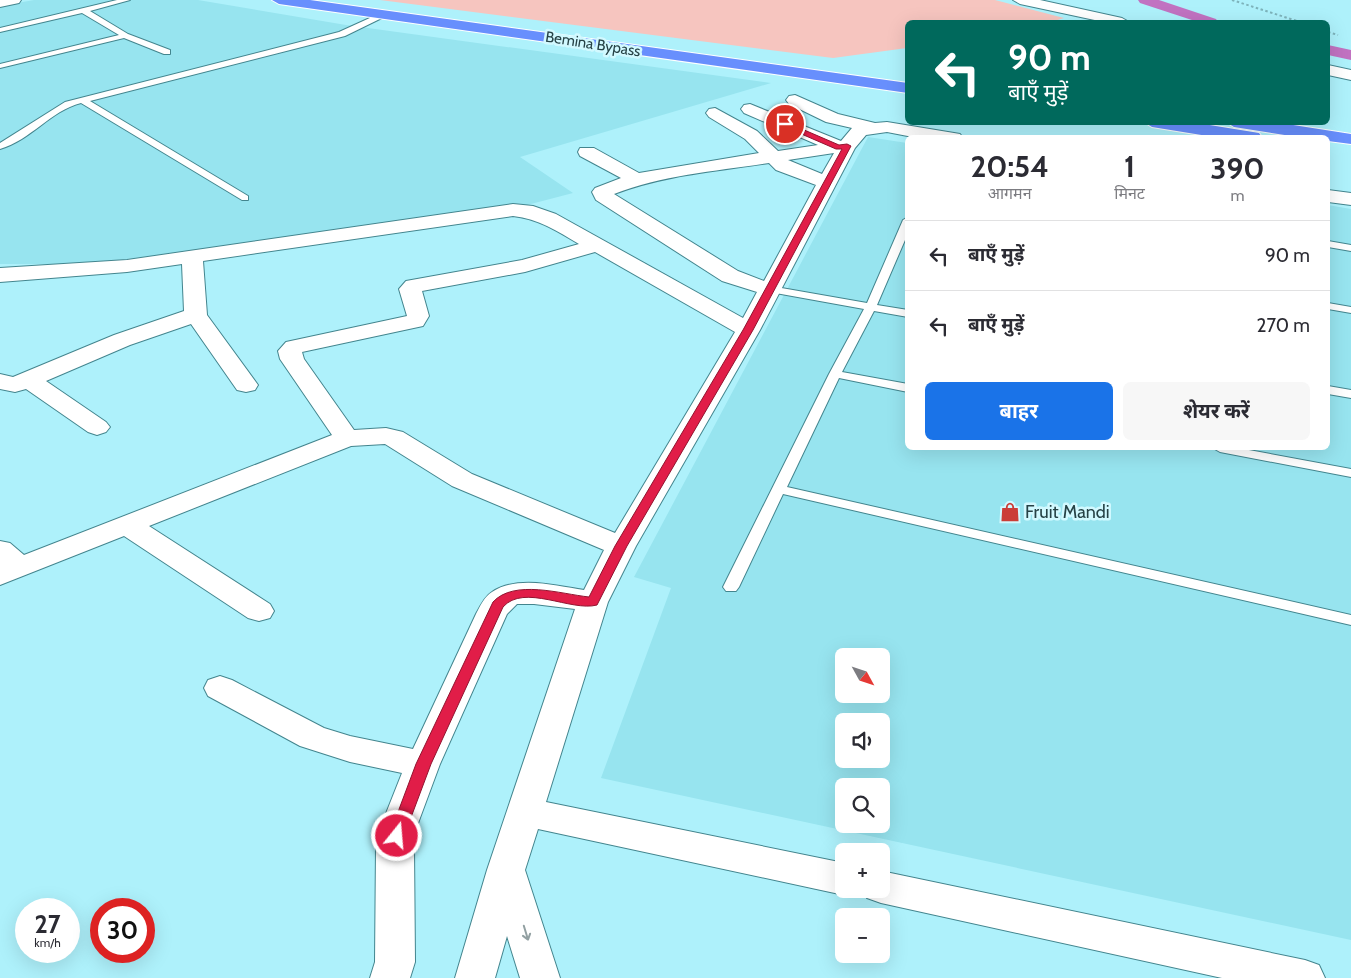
<!DOCTYPE html>
<html lang="hi">
<meta charset="utf-8">
<style>
:root{--surface:#fff;--page:#f7f7f7;--text:#2b2b33;--muted:#7c7c81;--line:#e1e1e2;--accent:#1a73e8}
body{margin:0;font-family:Cabin,"Noto Sans Devanagari",sans-serif;background:var(--page);color:var(--text);height:100vh;display:flex;flex-direction:column;font-size:19px;white-space:nowrap}
*{box-sizing:border-box;margin:0}
p{font-size:16px;color:var(--muted)}
.icon{flex:none;width:28px;height:28px;fill:none;stroke:currentColor;stroke-width:2;stroke-linecap:round;stroke-linejoin:round}
.map{position:relative;flex:1;overflow:hidden}
.panel{position:absolute;left:905px;top:135px;width:425px;height:315px;display:flex;flex-direction:column;background:var(--surface);border-radius:8px;box-shadow:0 5px 20px #0002}
.panel>*{flex:none}
.banner{position:absolute;left:905px;top:20px;width:425px;height:105px;border-radius:8px;box-shadow:0 5px 20px #0002;background:#00695c;color:#fff;overflow:hidden}
.needle{width:32px;rotate:130deg}
.tools{position:absolute;left:835px;top:648px;display:grid;gap:10px}
.tools a{display:grid;place-items:center;width:55px;height:55px;border-radius:8px;background:var(--surface);box-shadow:0 5px 20px #0002;font-size:25px}
.speed{position:absolute;left:15px;top:898px;display:flex;gap:10px;font-size:25px;font-weight:700;text-align:center}
.speed>*{display:grid;place-content:center;width:65px;height:65px;border-radius:50%;background:var(--surface);box-shadow:0 5px 20px #0002;line-height:1}
.speed small{font-size:12px;font-weight:400}
.speed .limit{border:8px solid #d22;background:#fff;color:#111}
.pin{position:absolute;display:grid;place-items:center;width:42px;height:42px;color:#fff;margin:-21px;border:2px solid #fff;border-radius:50%;box-shadow:0 1px 5px #0007}
.me{position:absolute;width:55px;margin:-28px;rotate:17deg;stroke-linejoin:round;filter:drop-shadow(0 0 4px #0008)}
.turn{display:flex;align-items:center;gap:18px;height:105px;padding:0 20px;font-size:22px}
.turn .icon{width:65px;height:65px;stroke-width:2.5}
.turn b{display:block;font-size:35px;line-height:42px}
.eta{display:flex;justify-content:space-evenly;align-items:center;height:85px;text-align:center}
.eta b{font-size:30px;font-weight:700;line-height:35px}
.primary-button{display:flex;gap:10px;margin-top:auto;padding:10px 20px}
.primary-button a{flex:1;height:58px;border-radius:8px;background:var(--accent);color:#fff;font-size:20px;font-weight:700;line-height:58px;text-align:center}
.primary-button a+a{background:var(--page);color:var(--text)}
ul{padding:0;list-style:none}
li{display:flex;align-items:center;gap:15px;height:70px;padding:0 20px;border-top:1px solid var(--line)}
li div{flex:1}
li b{display:block;font-size:19px}
li em{font-style:normal}
.map>svg:first-child{display:block}
</style>
<div class="map">
<svg width="1351" height="978" viewBox="0 0 1351 978">
<rect width="100%" height="100%" fill="#aef1fb"/>
<g fill="#97e4ef" fill-rule="evenodd">
<polygon points="34,0 198,0 346,25 771,83 520,157 573,193 493,214 85,264 0,264 0,6"/>
<path d="M868,137l39,6 1,305h420v-243l23,4v731l-750,-162 70,-190 -37,-11zM844,656h37v38h-37zM844,721h37v38h-37zM844,786h37v38h-37z"/>
</g>
<polygon fill="#f6c5bf" points="380,0 995,0 1064,18 1051,22 908,22 907,48 833,58"/>
<g fill="none" stroke-linecap="round" stroke-linejoin="round">
<g fill="#c172c1" fill-rule="evenodd">
<polygon points="1138,0 1159,0 1216,19 1218,22 1198,22 1140,3"/>
<polygon points="1328,45 1351,50 1351,60 1328,55"/>
</g>
<defs>
<g id="lane">
<polygon points="117,0 130,0 90,11 128,34 170,50 170,54 164,54 124,38 0,68 0,64 119,35 82,13 0,32 0,28"/>
<path d="M383,12l7,2 -45,22 -255,65 158,95v4h-6l-161,-97c-31,8 -50,37 -81,46v-6l65,-41 274,-70z"/>
<polygon points="908,217 908,233 877,305 908,310 908,317 874,311 842,372 908,384 908,392 839,378 787,487 1351,615 1351,625 783,494 739,587 736,591 726,591 723,587 829,374 864,309 770,292 764,289 770,286 867,303 903,220"/>
<polygon points="1328,241 1351,245 1351,251 1328,247"/>
<polygon points="1328,303 1351,307 1351,313 1328,309"/>
<polygon points="1328,386 1351,390 1351,398 1328,394"/>
<polygon points="1213,448 1238,448 1351,469 1351,477 1220,452"/>
</g>
<g id="street">
<polygon points="0,0 21,0 19,3 0,7"/>
<polygon points="1013,0 1040,0 1122,18 1129,22 1104,22 1020,4"/>
<polygon points="1328,65 1351,70 1351,80 1328,75"/>
<path d="M795,95l43,19 37,9 12,-1 67,11 6,1 3,4h-45l-31,-6 -21,3 -11,13 -95,182 -124,216 -28,56 -62,200 298,61v26h14l-14,6 -306,-66 -13,41 35,108h-40l-13,-42 -12,42h-40l32,-108 88,-261 -41,-5h-17l-10,10 -67,150 -23,62 -3,21 1,115 -5,16h-40l5,-16 1,-115 5,-21 21,-53 -52,-11 -50,-16 -92,-50 -4,-8 4,-8 12,-4 12,4 92,48 26,8 63,13 63,-135c4,-8 9,-18 16,-22 26,-17 64,-6 92,-2l20,-40 -152,-64 -67,-42 -34,2 -202,80 121,78 4,7 -4,7 -11,3 -11,-3 -124,-82 -124,49v-44l10,2 14,12 308,-120 -52,-76 -2,-8 8,-9 121,-26 -8,-27 7,-8 116,-21 57,-16c-22,-13 -40,-25 -66,-28l-310,45 4,54 51,70 -3,5 -9,2 -9,-2 -46,-66 -61,21 -84,36 60,41 4,5 -4,5 -9,3 -9,-3 -62,-43 -11,3 -15,-3v-15l13,3 101,-42 70,-24 -2,-47 -55,8 -127,10v-14l127,-8 386,-56 20,2 23,8 187,104 14,-26 -35,-11 -126,-81 -4,-8 3,-4 26,-10 -41,-22 -2,-4 2,-4h14l45,25 120,-20 -14,-14 -36,-22 -3,-4 3,-4 6,-1 42,23 21,20 40,-6 -74,-32 -3,-4 3,-4 6,-1 91,37 11,-13 -26,-6 -37,-18 -3,-4 3,-4zM834,153l-12,21 -34,-14zM769,163l7,7 40,15 -52,96 -26,-10 -124,-77c49,-19 103,-23 155,-31zM595,252l140,80 -120,201 -143,-59 -69,-42 -17,-4 -32,2 -50,-71 -2,-7 121,-26 6,-10 -7,-25 103,-19z"/>
<polygon points="1328,190 1351,193 1351,205 1328,202"/>
<polygon points="881,871 1305,960 1319,965 1325,978 1222,978 881,903 867,898 863,889 881,889"/>
</g>
<g id="highway">
<polygon points="272,0 310,0 908,83 908,93 279,4"/>
<polygon points="1144,122 1191,122 1253,132 1259,133 1262,137 1220,138 1152,127"/>
<polygon points="1226,122 1274,122 1351,134 1351,144 1328,141 1328,138 1304,138 1234,127"/>
</g>
</defs>
<use href="#lane" stroke="#43858e" stroke-width="2"/>
<use href="#street" stroke="#43858e" stroke-width="2"/>
<use href="#highway" stroke="#fff" stroke-width="2"/>
<g stroke="#7eb3bb" stroke-width="2" stroke-dasharray="2.5 2.5" stroke-linecap="butt">
<polyline points="1232,0 1300,22"/>
<polyline points="1328,32 1338,35"/>
</g>
<use href="#lane" fill="#fff" fill-rule="evenodd"/>
<use href="#street" fill="#fff" fill-rule="evenodd"/>
<use href="#highway" fill="#688ffd" fill-rule="evenodd"/>
</g>
<defs><path id="oneway-shaft" d="M-6 0H5M1.5-3L5.5 0L1.5 3" fill="none" stroke-width="1.6" stroke-linecap="round" stroke-linejoin="round" transform="scale(1.25)"/></defs>
<use stroke="#92a0a2" href="#oneway-shaft" transform="translate(526 933) rotate(73)"/>
<path fill="#e11d48" stroke="#92132f" d="M783,123h5l51,22 8,-1 4,2 -98,184 -126,216 -30,59c-26,7 -73,-22 -94,2l-72,157 -27,72 -2,5 -5,2 -6,-2 -2,-5 27,-72 77,-162c21,-23 68,-8 96,-5l26,-51 128,-216 99,-181h-6l-53,-23z"/>
<defs>
<symbol id="shop-bare" viewBox="-9 -9 18 18"><path d="M-5-2.5h2.3a2.7 3.5 0 0 1 5.4 0H5L5.5 6h-11ZM-1.5-2.5h3a1.5 2.3 0 0 0-3 0Z" fill="#cb3d37" stroke="#d2f9ff" stroke-width="2.5" paint-order="stroke"/></symbol>
</defs>
<g fill-rule="evenodd">
<use href="#shop-bare" x="996" y="498" width="28" height="28"/>
</g>
<g text-anchor="middle" stroke-width="5" stroke-linejoin="round" paint-order="stroke">
<g font-size="15" fill="#264246" stroke="#d2f9ff">
<text transform="translate(593 44) rotate(9)" y="5">Bemina Bypass</text>
</g>
<g font-size="18" fill="#264246" stroke="#d2f9ff" text-anchor="start">
<text x="1025" y="518">Fruit Mandi</text>
</g>
</g>
</svg>
<div class="tools">
<a><svg class="needle" viewBox="-14 -14 28 28"><path d="M0-13l5 13h-10z" fill="#e53935"/><path d="M0 13l5-13h-10z" fill="#7c7c81"/></svg></a>
<a><svg class="icon" aria-label="sound" viewBox="0 0 24 24"><path d="M4 9h4l5-4v14l-5-4H4zM17 9q2 3 0 6"/></svg></a>
<a><svg class="icon" aria-label="search" viewBox="0 0 24 24"><circle cx="10" cy="10" r="6"/><path d="M15 15l6 6"/></svg></a>
<a>+</a>
<a>−</a>
</div>
<div class="speed"><div>27<small>km/h</small></div><div class="limit">30</div></div>
<div class="pin" style="left:785px;top:124px;background:#d93025"><svg class="icon" aria-label="arrive" viewBox="0 0 24 24"><path d="M6 21V4h12l-3 4 3 4H6"/></svg></div>
<svg class="me" style="left:397px;top:836px" viewBox="-20 -20 40 40"><circle r="17" fill="#e11d48" stroke="#fff" stroke-width="3"/><path d="M0-11L8 9 0 5-8 9z" fill="#fff"/></svg>
<div class="banner">
<div class="turn"><svg class="icon" aria-label="left" viewBox="0 0 24 24"><path d="M17 20v-9H6M10 6l-5 5 5 5"/></svg><div><b>90 m</b>बाएँ मुड़ें</div></div>
</div>
<section class="panel">
<div class="eta">
<div><b>20:54</b><p>आगमन</p></div>
<div><b>1</b><p>मिनट</p></div>
<div><b>390</b><p>m</p></div>
</div>
<ul>
<li><svg class="icon" aria-label="left" viewBox="0 0 24 24"><path d="M17 20v-9H6M10 6l-5 5 5 5"/></svg><div><b>बाएँ मुड़ें</b></div><em>90 m</em></li>
<li><svg class="icon" aria-label="left" viewBox="0 0 24 24"><path d="M17 20v-9H6M10 6l-5 5 5 5"/></svg><div><b>बाएँ मुड़ें</b></div><em>270 m</em></li>
</ul>
<div class="primary-button"><a>बाहर</a><a>शेयर करें</a></div>
</section>
</div>
